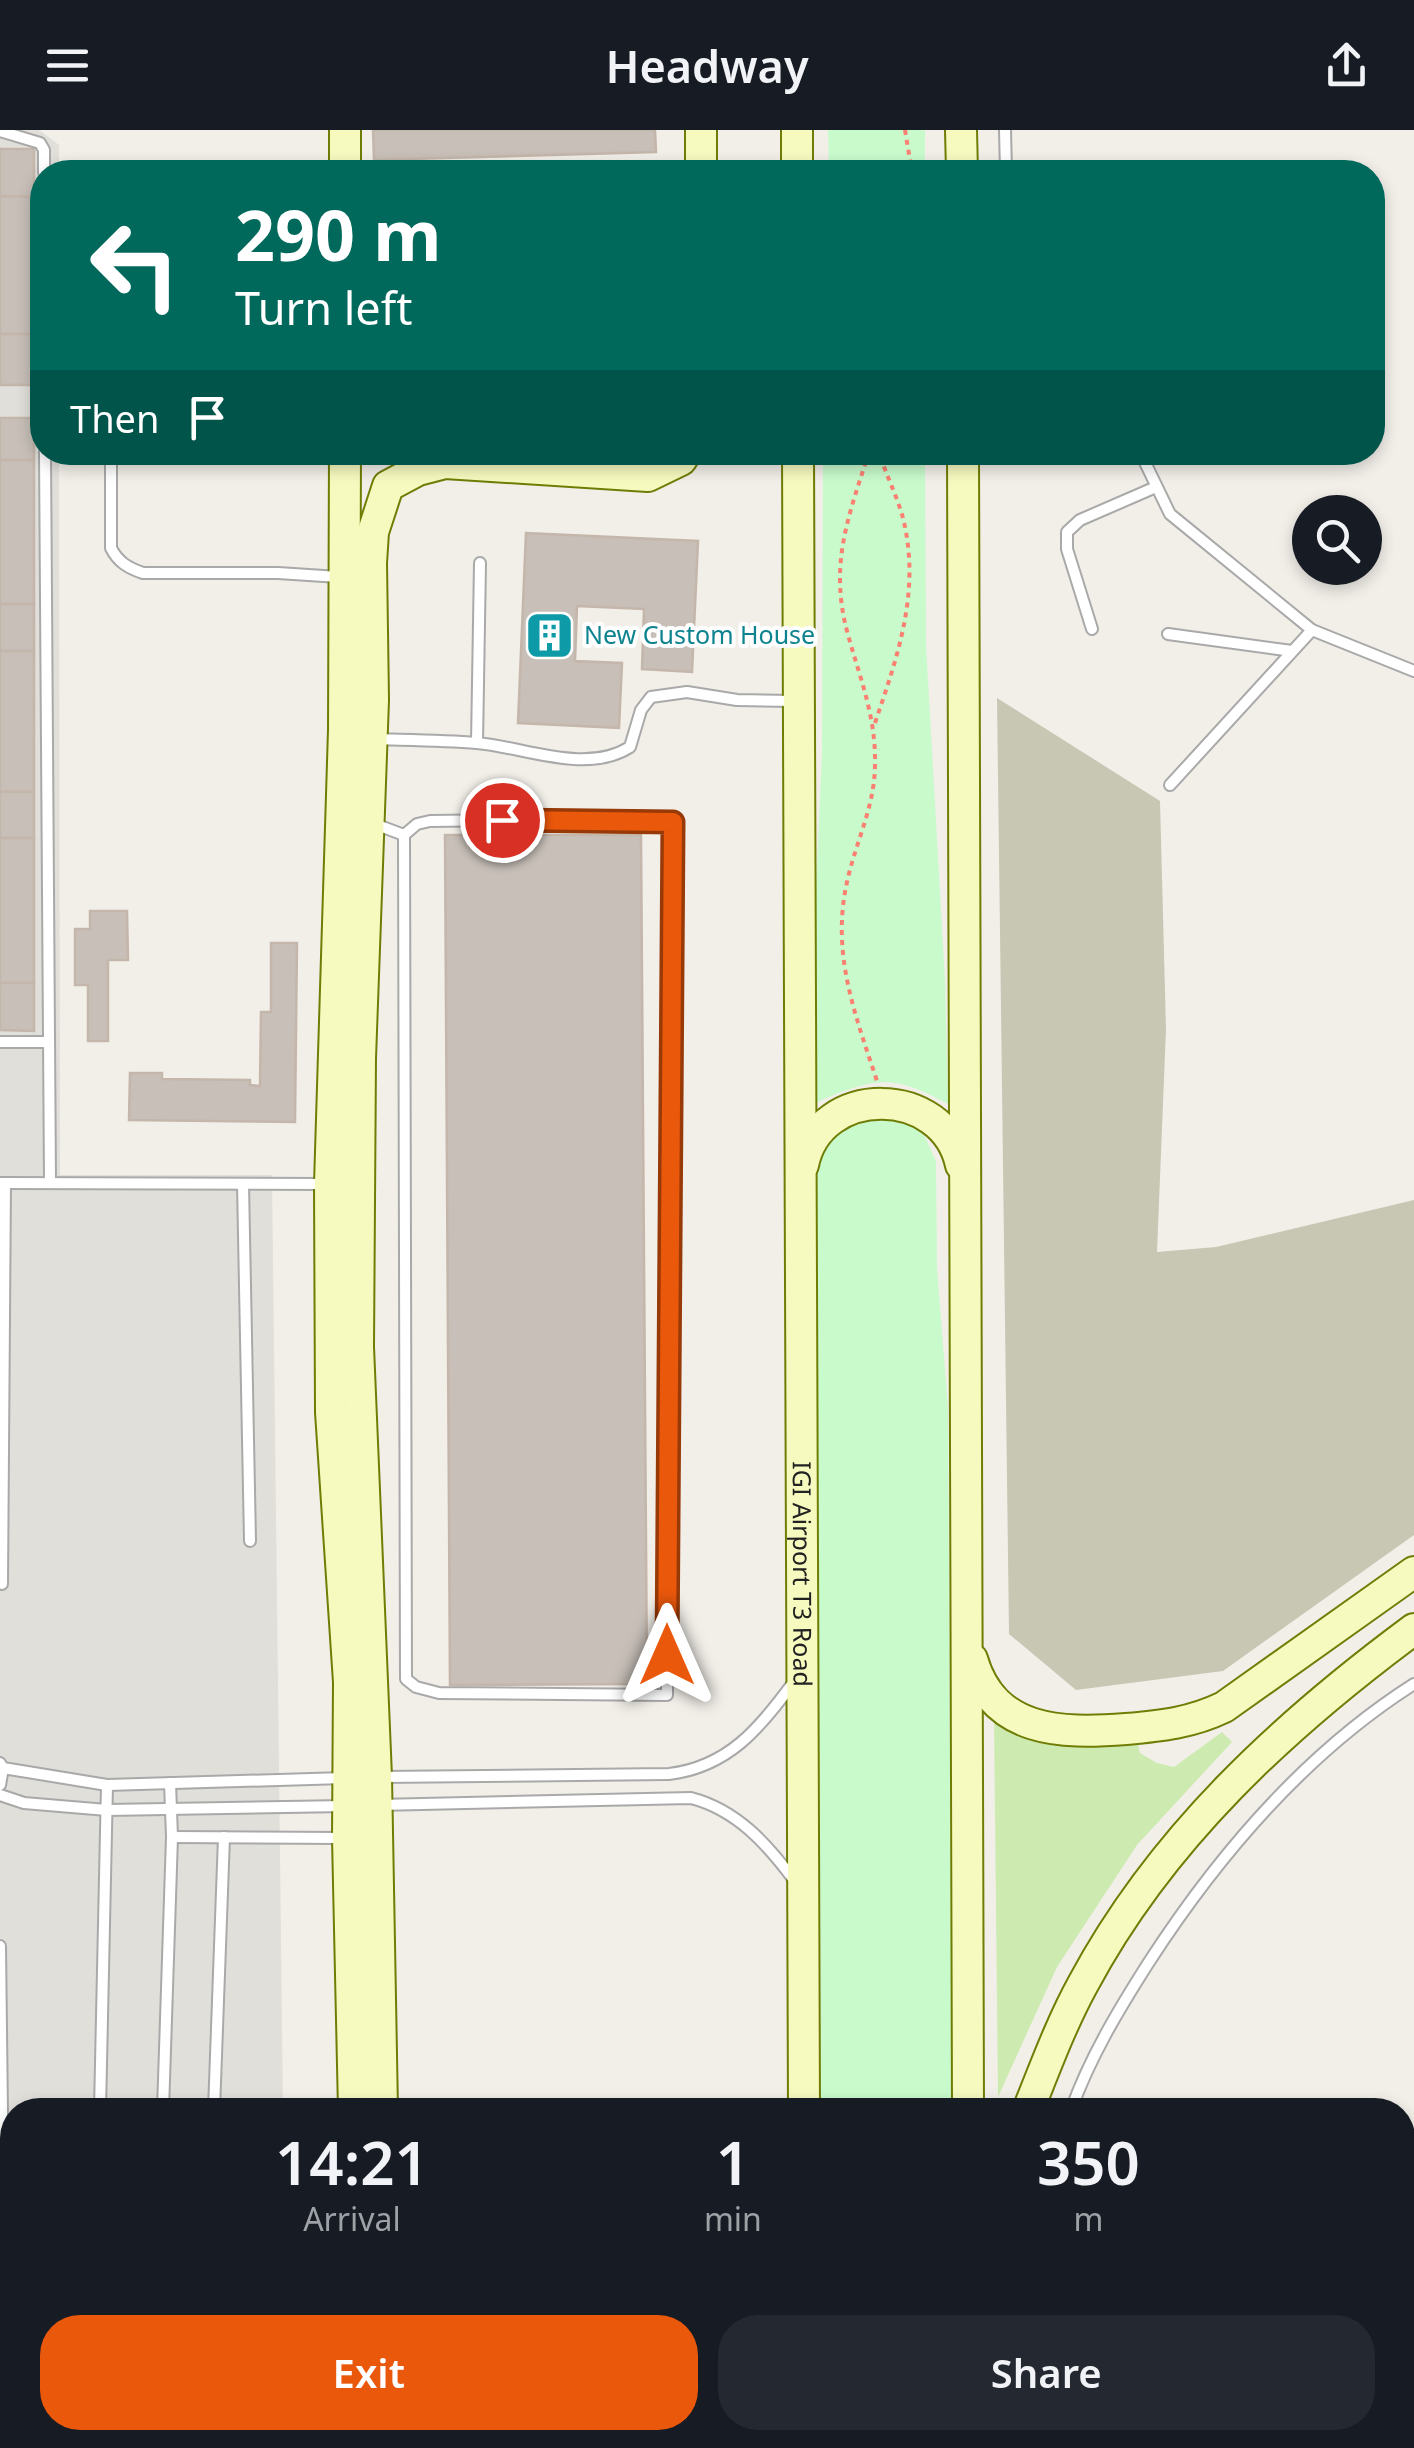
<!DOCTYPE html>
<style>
:root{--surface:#171b24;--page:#242831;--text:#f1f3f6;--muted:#9ea1a6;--accent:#ea580c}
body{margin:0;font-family:"Noto Sans",sans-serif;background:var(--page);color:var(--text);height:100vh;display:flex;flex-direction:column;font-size:38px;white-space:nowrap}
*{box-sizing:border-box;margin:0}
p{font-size:32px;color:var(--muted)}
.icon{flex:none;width:55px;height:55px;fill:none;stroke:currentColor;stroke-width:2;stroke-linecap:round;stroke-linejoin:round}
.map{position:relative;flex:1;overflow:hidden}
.details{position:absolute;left:0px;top:1968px;width:1415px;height:352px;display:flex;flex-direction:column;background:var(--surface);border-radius:40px 40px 0 0;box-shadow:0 5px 15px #0003}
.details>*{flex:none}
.banner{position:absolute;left:30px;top:30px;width:1355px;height:305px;border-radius:40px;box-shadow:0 5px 15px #0003;background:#00695c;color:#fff;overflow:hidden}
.fabs{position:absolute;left:1292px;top:365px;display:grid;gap:20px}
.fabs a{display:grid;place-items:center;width:90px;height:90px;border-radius:50%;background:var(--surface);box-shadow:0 5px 15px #0003;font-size:50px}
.pin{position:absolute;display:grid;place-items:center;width:85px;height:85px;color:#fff;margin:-42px;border:5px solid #fff;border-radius:50%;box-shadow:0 2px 10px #0007}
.me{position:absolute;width:110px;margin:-55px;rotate:0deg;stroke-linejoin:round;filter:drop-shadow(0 0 8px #0008)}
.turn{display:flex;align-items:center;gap:35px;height:210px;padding:0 40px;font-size:45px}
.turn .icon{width:130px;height:130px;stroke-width:2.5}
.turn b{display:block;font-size:70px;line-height:85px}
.then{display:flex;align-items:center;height:95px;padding:0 40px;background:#0003;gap:20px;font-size:38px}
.eta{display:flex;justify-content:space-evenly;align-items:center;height:170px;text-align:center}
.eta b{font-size:60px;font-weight:600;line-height:70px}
.cta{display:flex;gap:20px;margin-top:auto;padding:20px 40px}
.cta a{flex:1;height:115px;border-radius:40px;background:var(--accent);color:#fff;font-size:40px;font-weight:600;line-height:115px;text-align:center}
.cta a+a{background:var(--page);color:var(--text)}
header{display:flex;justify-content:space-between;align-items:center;height:130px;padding:0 40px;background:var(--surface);font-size:45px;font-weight:600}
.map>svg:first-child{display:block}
</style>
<header><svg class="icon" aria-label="menu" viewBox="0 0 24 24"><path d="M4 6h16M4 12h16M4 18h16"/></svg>Headway<svg class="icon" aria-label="share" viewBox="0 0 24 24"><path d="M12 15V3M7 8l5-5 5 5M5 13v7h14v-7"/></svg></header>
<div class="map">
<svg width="1414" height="2318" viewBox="0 0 1414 2318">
<rect width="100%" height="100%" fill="#f2efe9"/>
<polygon fill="#e1dfda" points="0,0 39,0 59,15 59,42 42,42 42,322 59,323 60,1045 272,1045 283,1980 12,1980 12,2308 287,2308 287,2318 0,2318"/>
<polygon fill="#c7c7b4" points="997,568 1160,671 1166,899 1157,1122 1216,1117 1414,1070 1414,1405 1223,1541 1076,1560 1009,1504"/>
<polygon fill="#cdebb0" points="994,1587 1137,1611 1140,1623 1157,1633 1174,1637 1222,1602 1232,1612 1137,1715 1057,1837 998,1967"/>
<g fill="#c8facc">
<polygon points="828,0 925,0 925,42 829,42"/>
<path d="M823,323h102l1,192 19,335 3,124c-59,-33 -76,-25 -136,0l-1,-105 11,-246z"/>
<path d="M879,984l36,11 10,12 11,24 1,107 11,140 4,702h-131l-4,-941c13,-38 27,-40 62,-55z"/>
<polygon points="823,2308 941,2308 942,2318 823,2318"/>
</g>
<g fill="#c7bfb8" stroke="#c4b6ab" stroke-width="2.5">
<polygon points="373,0 655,0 656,22 374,30"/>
<polygon points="0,19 34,19 34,67 0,66"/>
<polygon points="0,66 34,67 34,204 0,204"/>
<rect x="0" y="204" width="34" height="51"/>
<rect x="0" y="288" width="34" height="42"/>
<rect x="0" y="330" width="34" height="144"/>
<polygon points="526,403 698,411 692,542 642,539 644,479 577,476 575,531 622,533 619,598 518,593"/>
<rect x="0" y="474" width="34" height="47"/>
<rect x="0" y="521" width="34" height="141"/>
<rect x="0" y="662" width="34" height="46"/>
<polygon points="445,705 641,705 647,1554 450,1555"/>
<rect x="0" y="708" width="34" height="145"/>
<polygon points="90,781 127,781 128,830 108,830 108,911 88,911 88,855 75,855 75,799 90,799"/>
<polygon points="271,813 297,813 295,992 129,990 130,943 162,943 162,949 250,950 250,955 260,956 261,882 271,882"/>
<polygon points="0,853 34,853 34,901 0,900"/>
</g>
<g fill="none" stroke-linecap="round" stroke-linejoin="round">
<defs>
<g id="lane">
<polyline points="1005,0 1006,42"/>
<polyline points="0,1 40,13 44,20 44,42"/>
<polyline points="45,322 50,1053"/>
<path d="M111,322v96c7,14 17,20 32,25h135l61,4"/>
<polyline points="1140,322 1170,384 1312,500 1414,541"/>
<polyline points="1092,499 1067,419 1067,402 1080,390 1156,357"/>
<polyline points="1168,504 1292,521"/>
<path d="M374,609c34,1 69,1 103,4 47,4 109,32 153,4l11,-37 10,-13 36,-5 50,8 56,1"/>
<polyline points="477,613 480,433"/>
<polyline points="1170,655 1312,500"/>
<polyline points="372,693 404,705 406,1549 416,1557 439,1563 667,1565 673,692 609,689 430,691 417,694 404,705"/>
<polyline points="0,912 48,912"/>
<polyline points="1,1053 329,1054"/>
<polyline points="243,1054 250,1411"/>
<polyline points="2,1454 5,1053"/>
<polyline points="0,1633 3,1638 107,1655 344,1648"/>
<path d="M381,1647l288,-3c59,-7 91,-46 124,-91"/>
<polyline points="0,1655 3,1638"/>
<polyline points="0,1665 24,1673 107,1680 346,1676"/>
<path d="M378,1675l313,-7c46,12 76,46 103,82"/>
<polyline points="172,1707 342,1708"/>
<polyline points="0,1816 6,2318"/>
<polyline points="100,1980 107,1655"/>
<polyline points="163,1980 172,1707 170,1653"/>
<polyline points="214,1980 224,1707"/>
<path d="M1071,1980c19,-53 48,-101 78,-148 70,-108 155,-208 265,-278"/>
<polyline points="1402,2147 1414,2125"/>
<polyline points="1402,2302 1414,2314"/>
<polyline points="92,2308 92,2318"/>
<polyline points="1013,2308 1013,2318"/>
</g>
<g id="secondary">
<polyline points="345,0 345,42"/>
<polyline points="701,0 701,42"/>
<polyline points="797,0 797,42"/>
<polyline points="961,0 962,42"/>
<polyline points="345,322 344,600 330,1054 331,1282 349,1552 348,1708 354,1980"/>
<path id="s1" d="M798,322l6,1658"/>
<polyline points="963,322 968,1980"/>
<path d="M803,1035c16,-82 141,-81 158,0"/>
<path d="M972,1529c21,74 89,75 154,70 35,-3 65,-6 98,-22l190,-135"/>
<polyline points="382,1980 376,1647 358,1217 360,928 373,570 371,433 373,402 388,356 418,340 445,333 648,346 681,330 686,322"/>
<path d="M1028,1980c17,-42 33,-86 55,-126 78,-146 200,-258 331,-355"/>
<polyline points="361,2308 362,2318"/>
<polyline points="388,2308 388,2318"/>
<polyline points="805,2318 805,2308"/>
<polyline points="969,2318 969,2308"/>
</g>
</defs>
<use href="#lane" stroke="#a9a9a9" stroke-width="14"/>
<use href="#secondary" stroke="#707d05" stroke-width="34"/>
<g stroke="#fa8072" stroke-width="4" stroke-dasharray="5 5" stroke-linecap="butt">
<polyline points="905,0 912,42"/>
<path d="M869,322c-20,63 -40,111 -22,179 12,45 29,84 28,133 0,42 -19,77 -28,118 -16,72 8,132 30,199"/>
<path d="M875,593c23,-68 46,-132 28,-205 -6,-22 -17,-43 -24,-66"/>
</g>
<use href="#lane" stroke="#fff" stroke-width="10"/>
<use href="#secondary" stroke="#f7fabf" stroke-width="30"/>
</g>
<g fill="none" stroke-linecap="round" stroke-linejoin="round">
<defs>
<polyline id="route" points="502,690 673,692 667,1525"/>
</defs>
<use href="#route" stroke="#983908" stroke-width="25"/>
<use href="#route" stroke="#ea580c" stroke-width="18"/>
</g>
<defs>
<symbol id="building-square" viewBox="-11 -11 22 22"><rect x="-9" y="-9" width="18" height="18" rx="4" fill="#0f9aa8" stroke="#fff"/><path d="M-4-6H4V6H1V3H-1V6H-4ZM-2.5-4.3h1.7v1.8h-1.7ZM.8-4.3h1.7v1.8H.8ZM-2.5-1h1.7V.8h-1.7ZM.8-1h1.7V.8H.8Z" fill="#fff"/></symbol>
</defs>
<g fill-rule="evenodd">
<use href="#building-square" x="522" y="478" width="55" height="55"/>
</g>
<g text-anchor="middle" stroke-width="8" stroke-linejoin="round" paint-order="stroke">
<g font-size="25" fill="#0d838f" stroke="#fff" text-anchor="start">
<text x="584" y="514">New Custom House</text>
</g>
<g font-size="25" fill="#222" stroke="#fff">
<text dy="9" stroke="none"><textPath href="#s1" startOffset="1122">IGI Airport T3 Road</textPath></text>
</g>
</g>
</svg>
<div class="fabs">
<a><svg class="icon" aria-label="search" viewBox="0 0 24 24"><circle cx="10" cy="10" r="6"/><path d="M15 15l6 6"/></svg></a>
</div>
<div class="pin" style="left:502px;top:690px;background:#d93025"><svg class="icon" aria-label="arrive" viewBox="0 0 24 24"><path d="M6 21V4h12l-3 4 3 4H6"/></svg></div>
<svg class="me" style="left:667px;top:1525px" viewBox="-20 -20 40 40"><path d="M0-17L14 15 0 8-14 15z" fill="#ea580c" stroke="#fff" stroke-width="4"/></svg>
<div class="banner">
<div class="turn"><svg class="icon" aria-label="left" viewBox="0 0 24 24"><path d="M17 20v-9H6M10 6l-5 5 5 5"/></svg><div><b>290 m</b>Turn left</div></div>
<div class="then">Then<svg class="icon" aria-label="arrive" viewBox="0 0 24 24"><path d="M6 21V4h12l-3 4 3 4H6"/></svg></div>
</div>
<section class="details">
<div class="eta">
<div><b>14:21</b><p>Arrival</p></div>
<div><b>1</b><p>min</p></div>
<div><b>350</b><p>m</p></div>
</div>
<div class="cta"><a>Exit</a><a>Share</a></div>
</section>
</div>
